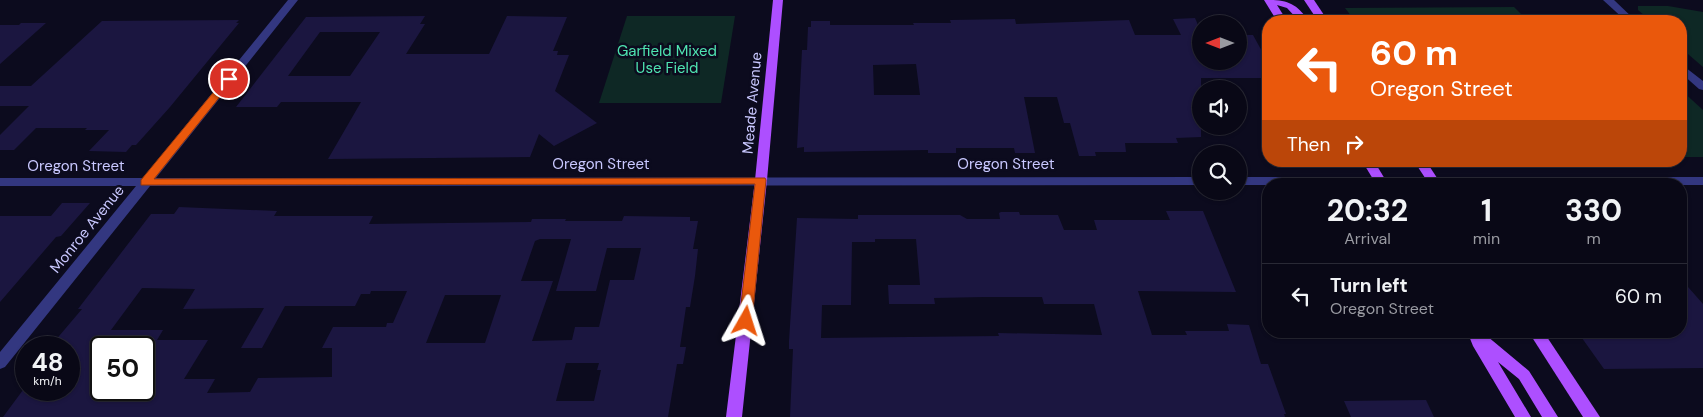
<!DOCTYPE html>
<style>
:root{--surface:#090816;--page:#12111f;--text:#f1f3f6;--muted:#999aa1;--line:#292935}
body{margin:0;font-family:"DM Sans",sans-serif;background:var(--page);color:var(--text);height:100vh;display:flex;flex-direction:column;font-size:19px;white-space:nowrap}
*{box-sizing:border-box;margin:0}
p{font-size:16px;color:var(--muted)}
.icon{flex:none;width:28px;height:28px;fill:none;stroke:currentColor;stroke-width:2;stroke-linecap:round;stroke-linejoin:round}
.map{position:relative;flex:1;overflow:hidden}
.drawer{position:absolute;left:1262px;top:178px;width:425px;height:160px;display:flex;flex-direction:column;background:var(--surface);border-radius:20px;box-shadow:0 1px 4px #0004,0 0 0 1px var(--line)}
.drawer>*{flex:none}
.guide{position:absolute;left:1262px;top:15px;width:425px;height:152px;border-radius:20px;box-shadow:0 1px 4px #0004,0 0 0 1px var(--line);background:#ea580c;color:#fff;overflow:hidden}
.needle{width:32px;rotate:270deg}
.buttons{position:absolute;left:1192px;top:15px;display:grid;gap:10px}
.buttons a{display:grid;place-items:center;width:55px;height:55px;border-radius:50%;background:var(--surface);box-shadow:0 1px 4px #0004,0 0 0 1px var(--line);font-size:25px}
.speed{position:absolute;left:15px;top:336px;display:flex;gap:10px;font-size:25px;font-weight:700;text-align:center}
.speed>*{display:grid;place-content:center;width:65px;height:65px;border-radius:50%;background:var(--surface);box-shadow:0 1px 4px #0004,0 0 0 1px var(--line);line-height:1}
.speed small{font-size:12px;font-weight:400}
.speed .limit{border:2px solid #111;border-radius:8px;background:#fff;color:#111}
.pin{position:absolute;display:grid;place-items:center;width:42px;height:42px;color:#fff;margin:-21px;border:2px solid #fff;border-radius:50%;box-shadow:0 1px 5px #0007}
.me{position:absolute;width:55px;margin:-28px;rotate:6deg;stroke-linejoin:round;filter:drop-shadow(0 0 4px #0008)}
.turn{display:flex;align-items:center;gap:18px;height:105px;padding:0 25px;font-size:22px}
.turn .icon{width:65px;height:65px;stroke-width:2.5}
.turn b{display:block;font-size:35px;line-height:42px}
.then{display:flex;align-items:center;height:48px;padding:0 25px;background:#0003;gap:10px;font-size:19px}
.eta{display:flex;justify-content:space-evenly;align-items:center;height:85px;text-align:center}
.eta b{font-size:30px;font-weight:700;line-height:35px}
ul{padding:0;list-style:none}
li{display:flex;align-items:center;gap:15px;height:65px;padding:0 25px;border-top:1px solid var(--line)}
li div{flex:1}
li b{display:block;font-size:19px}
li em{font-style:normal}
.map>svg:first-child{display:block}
</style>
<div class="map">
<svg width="1703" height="417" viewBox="0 0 1703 417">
<rect width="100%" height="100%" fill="#0c0b1e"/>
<g fill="#0e2825">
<polygon points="1638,6 1668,6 1703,12 1703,67 1681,48 1681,21 1651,21 1638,10"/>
<polygon points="1514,7 1528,21 1355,21 1345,8"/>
<polygon points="627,16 735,16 721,103 599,103"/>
<polygon points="1681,90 1703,110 1703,157 1681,157"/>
</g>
<g fill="#1b1640" fill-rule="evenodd">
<path d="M425,16l-5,8h5l-19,30h83l18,-38 60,1 -14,34h5l-1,4h12l-14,36 42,32 -43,23 -15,-12 -9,23 -202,2 33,-57h-80l-4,5h-41l70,-90zM320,32h60l-30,44h-62z"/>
<path d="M1195,18l6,14v29h38v-26h14l16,29v14h-68v59l-25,1 2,5h-53l1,9h-31l1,4h-17l-9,-33h-6l-7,-26h-33l11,56h-20l-1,-5h-58v5h-28v-3l-124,2v-5l-7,1 5,-98h5l1,-23h3v-6h19v4h84l-1,-2h38l-1,-3 65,-1 1,5 113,-4 6,15h46l-8,-16zM916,64l4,31h-46l-1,-30z"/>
<polygon points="239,20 236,23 239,23 170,107 136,145 132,145 126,152 89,151 109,130 85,130 87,128 36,128 14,150 0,150 0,135 29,106 0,106 0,86 31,86 102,21"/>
<polygon points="21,23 46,23 0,64 0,25 19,25"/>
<polygon points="62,203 90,203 61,236 56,237 0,302 0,216 51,216"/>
<path d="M179,207l98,4 -3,5h99l-4,8 162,-2 1,-3h34l-1,2h57l2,-5 66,1v4h8l-5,28h5l-3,27 -5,31h-4l-6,40h6l-3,17h-6l-9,53h-665l20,-27h46v-42h-13l4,-6h-6l28,-33h-4l73,-95h23zM540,239h31l-15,52h40l11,-43h34l-7,32h-24l-11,47h-24l-3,13 -40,1 21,-60h-32l14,-40zM142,288l53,1 -12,20 81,-1 -23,40h21l23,-42h70l6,-12h9l1,-3h36l-14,32h-6l-1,4h-53l-11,21h10v29l-74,1 -8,14 -43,1 8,-14h-31l24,-39h-51l6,-10h-52zM445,295h56l-16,48h-59zM101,348h43v42h-43zM566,363h33l-2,7h4l-7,31h-38z"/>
<path d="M1166,211h37l33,81 -98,-1 14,44h35l-2,-4h44l-2,-7 22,1 12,39h7l18,50h-2l1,3h-495l3,-68h-4v-8l8,-123 61,1v-4h102l7,4h33l-1,-6 2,-1h18l1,3h38l6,15h33l-3,-10h76zM875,239h41l4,46h-32l1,19h46l-1,-6 50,-1h58l2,7h50l8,31 -104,-2 1,3 -178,2 1,-33h29l1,-63h23z"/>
<polygon points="1681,279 1703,304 1703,368 1604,369 1577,331 1681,331"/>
<polygon points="1426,400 1434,417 1351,417 1344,401"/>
</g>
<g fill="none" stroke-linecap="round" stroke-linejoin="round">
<g fill="#333780" fill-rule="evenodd">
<polygon points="288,0 298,0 156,178 1201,177 1201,185 150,186 5,367 0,369 0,352 136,186 0,186 0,178 143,178"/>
<polygon points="1603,0 1614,0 1636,21 1626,21"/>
<polygon points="1681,64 1703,81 1703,90 1699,89 1681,73"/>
<rect x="1239" y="177" width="464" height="8"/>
</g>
<g fill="#ad4fff" fill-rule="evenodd">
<polygon points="773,0 783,0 767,180 742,417 726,417 755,180"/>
<path d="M1264,0c23,0 31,2 45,21h-10l-12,-13 -10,-3 10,16h-10z"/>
<polygon points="1304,0 1314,0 1328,21 1318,21"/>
<polygon points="1362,161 1374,161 1388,184 1376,184"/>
<polygon points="1414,161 1426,161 1441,184 1429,184"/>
<polygon points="1467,331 1481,331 1529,371 1558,417 1542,417 1519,379 1498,362 1531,417 1515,417 1473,346"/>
<polygon points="1528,331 1543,331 1600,417 1583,417"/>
</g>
</g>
<polygon fill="#ea580c" stroke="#983908" points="226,77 234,79 154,179 765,178 766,180 752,321 746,326 739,321 755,184 141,185 141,180"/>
<g text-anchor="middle" stroke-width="5" stroke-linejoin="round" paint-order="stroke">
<g font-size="15" fill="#4fe4b1" stroke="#0c0b1e">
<text x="667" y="56">Garfield Mixed<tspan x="667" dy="17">Use Field</tspan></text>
</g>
<g font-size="15" fill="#c9c8ff" stroke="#0c0b1e">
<text transform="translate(752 103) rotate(-85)" y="5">Meade Avenue</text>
<text x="601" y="169">Oregon Street</text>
<text x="1006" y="169">Oregon Street</text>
<text x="76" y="171">Oregon Street</text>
<text transform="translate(87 229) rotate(-51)" y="5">Monroe Avenue</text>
</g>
</g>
</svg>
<div class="buttons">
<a><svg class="needle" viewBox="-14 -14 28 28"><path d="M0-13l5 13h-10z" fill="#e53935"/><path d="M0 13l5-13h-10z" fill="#999aa1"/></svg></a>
<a><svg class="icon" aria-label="sound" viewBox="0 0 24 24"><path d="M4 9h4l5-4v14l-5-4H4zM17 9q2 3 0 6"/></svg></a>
<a><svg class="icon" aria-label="search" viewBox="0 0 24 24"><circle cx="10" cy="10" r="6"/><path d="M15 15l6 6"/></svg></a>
</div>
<div class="speed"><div>48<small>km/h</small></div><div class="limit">50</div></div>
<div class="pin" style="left:229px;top:79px;background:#d93025"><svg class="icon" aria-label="arrive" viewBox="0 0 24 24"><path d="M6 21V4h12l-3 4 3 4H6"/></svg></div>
<svg class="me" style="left:746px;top:321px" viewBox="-20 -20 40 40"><path d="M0-17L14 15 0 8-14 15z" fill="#ea580c" stroke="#fff" stroke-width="4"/></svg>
<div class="guide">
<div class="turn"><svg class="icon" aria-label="left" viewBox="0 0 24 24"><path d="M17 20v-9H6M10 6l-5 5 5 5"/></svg><div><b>60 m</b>Oregon Street</div></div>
<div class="then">Then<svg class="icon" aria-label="right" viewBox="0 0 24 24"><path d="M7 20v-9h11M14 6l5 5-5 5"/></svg></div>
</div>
<section class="drawer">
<div class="eta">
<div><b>20:32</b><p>Arrival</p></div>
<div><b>1</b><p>min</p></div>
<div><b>330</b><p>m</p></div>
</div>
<ul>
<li><svg class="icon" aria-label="left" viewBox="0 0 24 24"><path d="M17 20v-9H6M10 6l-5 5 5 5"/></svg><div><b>Turn left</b><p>Oregon Street</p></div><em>60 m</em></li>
</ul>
</section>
</div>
